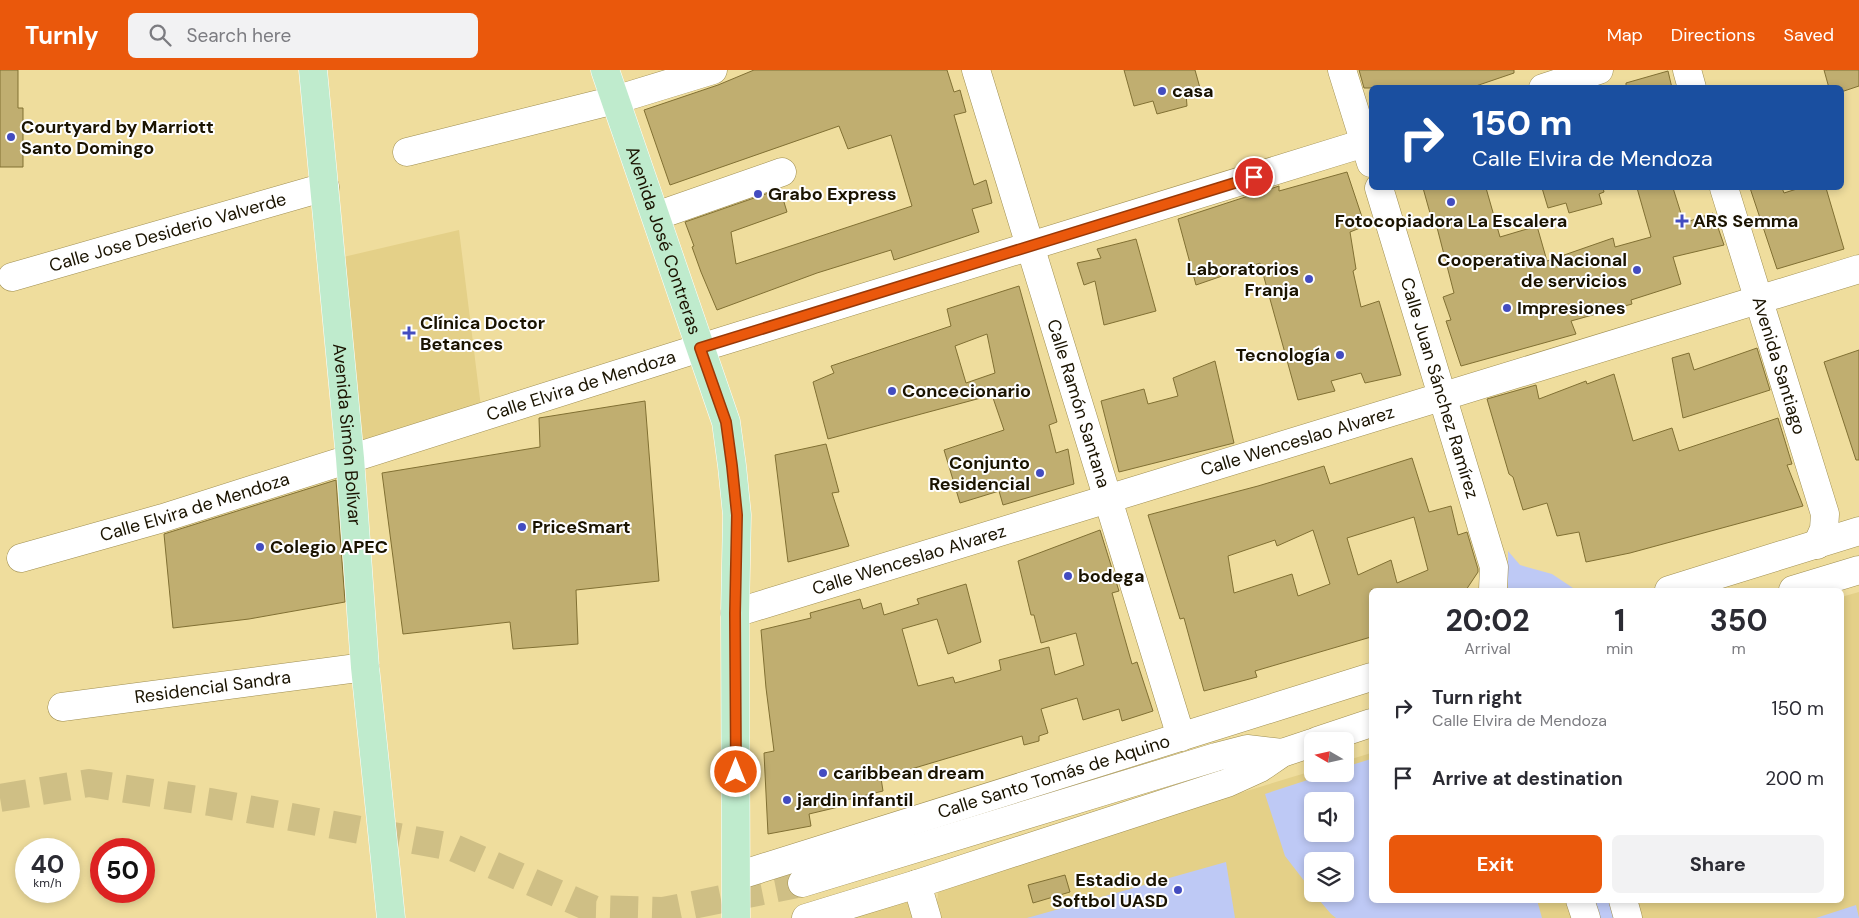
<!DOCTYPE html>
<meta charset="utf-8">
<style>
:root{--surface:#fff;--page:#f2f2f3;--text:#2b2b33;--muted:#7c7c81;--accent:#ea580c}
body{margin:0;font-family:"DM Sans",sans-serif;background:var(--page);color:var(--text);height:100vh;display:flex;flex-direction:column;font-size:19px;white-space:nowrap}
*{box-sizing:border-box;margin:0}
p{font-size:16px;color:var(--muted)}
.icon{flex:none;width:28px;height:28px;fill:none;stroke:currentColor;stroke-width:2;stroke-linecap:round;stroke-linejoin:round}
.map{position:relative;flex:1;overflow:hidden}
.side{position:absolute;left:1369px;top:518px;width:475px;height:315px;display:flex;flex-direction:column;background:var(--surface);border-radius:8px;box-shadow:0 2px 8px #0003}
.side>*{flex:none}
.guide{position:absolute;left:1369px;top:15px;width:475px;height:105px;border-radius:8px;box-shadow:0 2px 8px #0003;background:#1a4fa0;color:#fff;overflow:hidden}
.needle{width:32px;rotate:279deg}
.controls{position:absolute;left:1304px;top:662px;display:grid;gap:10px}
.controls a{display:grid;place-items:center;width:50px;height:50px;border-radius:8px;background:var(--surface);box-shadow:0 2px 8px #0003;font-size:25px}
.speed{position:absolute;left:15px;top:768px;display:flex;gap:10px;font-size:25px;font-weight:700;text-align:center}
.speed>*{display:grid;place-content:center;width:65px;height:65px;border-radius:50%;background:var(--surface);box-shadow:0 2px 8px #0003;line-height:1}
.speed small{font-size:12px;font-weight:400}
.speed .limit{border:8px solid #d22;background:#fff;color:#111}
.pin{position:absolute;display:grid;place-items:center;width:42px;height:42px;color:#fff;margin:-21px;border:2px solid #fff;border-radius:50%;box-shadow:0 1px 5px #0007}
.me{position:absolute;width:55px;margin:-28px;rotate:0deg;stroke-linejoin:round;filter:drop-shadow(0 0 4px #0008)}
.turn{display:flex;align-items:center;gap:18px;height:105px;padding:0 20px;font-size:22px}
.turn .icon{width:65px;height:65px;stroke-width:2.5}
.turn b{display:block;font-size:35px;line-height:42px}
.eta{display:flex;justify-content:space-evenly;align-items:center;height:85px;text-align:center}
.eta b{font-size:30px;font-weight:700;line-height:35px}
.action{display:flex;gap:10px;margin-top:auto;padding:10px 20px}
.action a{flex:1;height:58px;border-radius:8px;background:var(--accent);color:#fff;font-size:20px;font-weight:700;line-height:58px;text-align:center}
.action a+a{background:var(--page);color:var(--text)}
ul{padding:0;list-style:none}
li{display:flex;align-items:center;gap:15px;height:70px;padding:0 20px}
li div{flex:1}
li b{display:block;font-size:19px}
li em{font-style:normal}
header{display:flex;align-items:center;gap:30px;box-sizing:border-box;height:70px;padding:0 25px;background:var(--accent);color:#fff}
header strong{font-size:24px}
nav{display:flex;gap:28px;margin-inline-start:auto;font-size:18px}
.search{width:350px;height:45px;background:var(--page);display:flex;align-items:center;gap:12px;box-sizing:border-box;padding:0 18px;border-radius:8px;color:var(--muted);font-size:19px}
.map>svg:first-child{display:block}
</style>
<header>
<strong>Turnly</strong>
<div class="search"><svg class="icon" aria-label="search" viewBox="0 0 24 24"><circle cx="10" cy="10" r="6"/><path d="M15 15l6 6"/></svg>Search here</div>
<nav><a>Map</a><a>Directions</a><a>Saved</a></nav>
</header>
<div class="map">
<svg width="1859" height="848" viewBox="0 0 1859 848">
<rect width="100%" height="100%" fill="#efdd9d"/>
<g fill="#e4d088" fill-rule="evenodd">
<polygon points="459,160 481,337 358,373 339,188"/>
<path d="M1859,522v326h-1024l65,-20 13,9 24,-4 1,-11 5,-6 9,-5 360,-110v3h33v-13l26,-8v147h470v-303zM1312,731h33v33h-33zM1312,791h33v33h-33z"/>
</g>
<g fill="#bec9f5" fill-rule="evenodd">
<polygon points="1508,481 1520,495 1552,504 1576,520 1508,520"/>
<path d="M1371,689v141h166l5,18h-206l-5,-4 -17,-20h31v-33h-33v30l-27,-35 -20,-62 61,-20h19v-7zM1312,731h33v33h-33z"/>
<polygon points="1226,792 1235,848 1027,848"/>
<polygon points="1593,830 1609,830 1614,848 1599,848"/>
<polygon points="1856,835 1859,848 1816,848"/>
</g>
<g fill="#c0ae70" stroke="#817033" fill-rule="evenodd">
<polygon points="0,0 18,0 18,38 23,38 23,97 0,97"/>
<polygon points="754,0 947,0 954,22 960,20 966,42 954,45 974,115 986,110 992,133 972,139 979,162 894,190 891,180 817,203 717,240 701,202 692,177 694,176 685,152 780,119 787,142 731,162 736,194 912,136 891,65 848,79 839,56 670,115 644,40 718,15"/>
<polygon points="1124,0 1195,0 1200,18 1186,23 1187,36 1157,44 1153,31 1134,36"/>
<polygon points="1359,0 1514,0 1514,3 1470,18 1364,18"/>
<polygon points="1824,0 1859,0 1859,16 1841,22 1841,18 1829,18"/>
<polygon points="1668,1 1672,18 1626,18 1626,13"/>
<polygon points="1347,102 1365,156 1350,162 1356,199 1353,201 1361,237 1379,231 1401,305 1365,313 1361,303 1331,311 1335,321 1298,330 1260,193 1196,215 1178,149 1279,116 1279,121"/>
<polygon points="1423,118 1486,118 1500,167 1537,156 1547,191 1613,168 1615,177 1651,167 1637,118 1673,118 1684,153 1713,143 1724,175 1673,187 1681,214 1631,230 1632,234 1571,251 1576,264 1461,296 1446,251 1451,250 1443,227 1454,223 1433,142 1430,143"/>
<polygon points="1542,118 1603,118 1604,122 1599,124 1602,134 1569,143 1566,133 1548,138"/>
<polygon points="1750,118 1782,118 1784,123 1800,118 1826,118 1844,179 1777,199"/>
<polygon points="1136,169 1156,241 1104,255 1095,211 1084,215 1077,193 1101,188 1097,179"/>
<path d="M1019,216l38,136 -8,3 7,28 12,-4 6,35 -71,21 -4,-14 -39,12 -16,-53 60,-20 -12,-35 -164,44 -15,-57 21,-9 -3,-7 120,-40 -4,-17zM987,264l8,39 -29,10 -11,-37z"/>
<polygon points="1757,278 1770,320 1683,348 1672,288 1689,283 1694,300"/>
<polygon points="1859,280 1859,390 1856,390 1824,292"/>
<polygon points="1215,291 1234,373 1119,402 1101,331 1144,319 1148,334 1178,326 1173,308"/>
<polygon points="1614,304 1633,371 1672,358 1679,381 1778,348 1792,394 1787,395 1803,436 1630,483 1586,492 1579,462 1557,466 1547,433 1523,440 1513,407 1509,404 1487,329 1536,315 1539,329 1586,311 1587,314"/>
<polygon points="645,331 659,511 576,520 578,574 513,579 510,552 403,564 382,403 540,377 539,348"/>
<polygon points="826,374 839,422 832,423 849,476 788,492 775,385"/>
<path d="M1412,388l17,54 22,-6 7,29 9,-3 11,37v3l-12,18h-95v47l-116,34 2,6 -53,14 -20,-73 -4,1 -32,-104 110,-29 66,-20 6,18zM1414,447l14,53 -31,13 -6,-23 -33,15 -11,-37zM1313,460l17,54 -32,12 -6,-22 -58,19 -6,-37 47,-16 2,6z"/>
<polygon points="336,410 345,532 249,549 173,558 164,464"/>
<polygon points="1100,460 1119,521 1112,523 1120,552 1132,594 1137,592 1153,641 1122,651 1119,639 1083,650 1077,628 1041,639 1048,663 1039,666 1039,671 1024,675 1022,666 881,708 883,721 846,730 847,735 809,744 811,756 768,764 764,683 774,681 766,618 761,560 811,548 810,543 860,529 863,539 881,533 884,545 919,534 917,529 966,514 981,572 948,584 937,549 902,559 918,616 953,607 955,613 1001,600 999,590 1049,577 1055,605 1084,595 1076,563 1041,573 1034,545 1031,545 1018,491"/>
<polygon points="1065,805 1070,822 1033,833 1028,815"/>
</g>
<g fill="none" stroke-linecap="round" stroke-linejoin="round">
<polyline stroke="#cfbf85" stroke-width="28" stroke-dasharray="28 14" stroke-linecap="butt" points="0,728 89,713 210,732 452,777 593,839 663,841 802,813"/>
<defs>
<g id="minor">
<path id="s1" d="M976,0l205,667"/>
<polyline points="1342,0 1371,93"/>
<polyline points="1687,0 1692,18"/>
<polyline points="1543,18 1599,0"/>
<polyline points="407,82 615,30 713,0"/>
<path id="s2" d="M1379,118l115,379 -1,23"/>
<path id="s3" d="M1724,118l101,326 -1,15 -7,16"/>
<polyline points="656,146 782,102"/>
<path id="s4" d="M12,207l313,-90"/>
<path id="s5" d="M21,488l142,-40 537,-170 671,-207"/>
<polyline points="1669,520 1859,461"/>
<polyline points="1793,520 1859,500"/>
<path id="s6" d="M735,543l1124,-344"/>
<path id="s7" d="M62,637l303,-40"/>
<polyline points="1317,671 1371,653"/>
<path id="s8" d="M737,806l634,-199"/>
<polyline points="802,813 1216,687 1247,679 1282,683"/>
<polyline points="917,814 927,848"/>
<polyline points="1580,830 1586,848"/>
<polyline points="1623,830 1628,848"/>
<polyline points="806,848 917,814 1227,713 1260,698 1282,683 1312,673"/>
</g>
<g id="major">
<path id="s9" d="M313,0l37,388 15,209 26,251"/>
<path id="s10" d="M605,0l121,352 6,44 5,49 -2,98 1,305"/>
</g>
</defs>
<use href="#minor" stroke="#9f8e50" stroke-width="29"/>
<use href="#major" stroke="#fff" stroke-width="29"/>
<use href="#minor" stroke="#fff" stroke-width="28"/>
<use href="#major" stroke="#bfebcd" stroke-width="28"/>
</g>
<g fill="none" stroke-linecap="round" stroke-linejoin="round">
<defs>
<polyline id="route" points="736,702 735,543 737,445 732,396 726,352 700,278 1254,107"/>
</defs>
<use href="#route" stroke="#983908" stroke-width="12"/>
<use href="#route" stroke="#ea580c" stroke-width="9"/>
</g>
<g fill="#434cc0" stroke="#fefefe" stroke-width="2">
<circle cx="1162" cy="21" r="5"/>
<circle cx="11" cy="67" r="5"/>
<circle cx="758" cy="124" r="5"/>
<circle cx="1451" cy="132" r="5"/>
<path d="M1679.5 143.5h5v5h5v5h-5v5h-5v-5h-5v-5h5z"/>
<circle cx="1637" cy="200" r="5"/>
<circle cx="1309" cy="209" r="5"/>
<circle cx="1507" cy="238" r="5"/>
<path d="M406.5 255.5h5v5h5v5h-5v5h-5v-5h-5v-5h5z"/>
<circle cx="1340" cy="285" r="5"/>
<circle cx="892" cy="321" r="5"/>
<circle cx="1040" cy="403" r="5"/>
<circle cx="522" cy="457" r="5"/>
<circle cx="260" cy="477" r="5"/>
<circle cx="1068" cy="506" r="5"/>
<circle cx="823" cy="703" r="5"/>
<circle cx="787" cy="730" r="5"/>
<circle cx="1178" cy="820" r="5"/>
</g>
<g text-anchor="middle" stroke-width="4" stroke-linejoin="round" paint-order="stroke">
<g font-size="18" font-weight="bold" fill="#1a1300" stroke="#fefefe" text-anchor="start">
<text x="1172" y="27">casa</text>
<text x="21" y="63">Courtyard by Marriott<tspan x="21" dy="21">Santo Domingo</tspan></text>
<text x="768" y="130">Grabo Express</text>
<text x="1451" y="157" text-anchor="middle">Fotocopiadora La Escalera</text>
<text x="1693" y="157">ARS Semma</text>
<text x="1627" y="196" text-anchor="end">Cooperativa Nacional<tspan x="1627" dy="21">de servicios</tspan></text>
<text x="1299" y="205" text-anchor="end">Laboratorios<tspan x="1299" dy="21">Franja</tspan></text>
<text x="1517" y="244">Impresiones</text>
<text x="420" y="259">Clínica Doctor<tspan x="420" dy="21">Betances</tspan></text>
<text x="1330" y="291" text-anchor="end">Tecnología</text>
<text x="902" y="327">Concecionario</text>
<text x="1030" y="399" text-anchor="end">Conjunto<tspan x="1030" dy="21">Residencial</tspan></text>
<text x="532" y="463">PriceSmart</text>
<text x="270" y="483">Colegio APEC</text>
<text x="1078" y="512">bodega</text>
<text x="833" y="709">caribbean dream</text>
<text x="797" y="736">jardin infantil</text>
<text x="1168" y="816" text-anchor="end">Estadio de<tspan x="1168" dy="21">Softbol UASD</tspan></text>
</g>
<g font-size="18" fill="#1a1300" stroke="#fefefe">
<text dy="6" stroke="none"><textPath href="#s4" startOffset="162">Calle Jose Desiderio Valverde</textPath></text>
<text dy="6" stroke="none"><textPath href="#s10" startOffset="180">Avenida José Contreras</textPath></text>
<text dy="6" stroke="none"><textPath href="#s3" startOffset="186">Avenida Santiago</textPath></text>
<text dy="6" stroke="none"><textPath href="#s5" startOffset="586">Calle Elvira de Mendoza</textPath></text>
<text dy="6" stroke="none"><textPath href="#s2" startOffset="209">Calle Juan Sánchez Ramírez</textPath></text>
<text dy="6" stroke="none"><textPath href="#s1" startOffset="349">Calle Ramón Santana</textPath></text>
<text dy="6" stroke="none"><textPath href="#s9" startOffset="366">Avenida Simón Bolívar</textPath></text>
<text dy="6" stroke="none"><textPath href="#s6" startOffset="588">Calle Wenceslao Alvarez</textPath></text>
<text dy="6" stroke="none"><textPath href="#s5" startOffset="181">Calle Elvira de Mendoza</textPath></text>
<text dy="6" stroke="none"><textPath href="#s6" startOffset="182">Calle Wenceslao Alvarez</textPath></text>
<text dy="6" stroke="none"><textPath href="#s7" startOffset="152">Residencial Sandra</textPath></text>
<text dy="6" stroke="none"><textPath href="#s8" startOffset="332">Calle Santo Tomás de Aquino</textPath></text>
</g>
</g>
</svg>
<div class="controls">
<a><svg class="needle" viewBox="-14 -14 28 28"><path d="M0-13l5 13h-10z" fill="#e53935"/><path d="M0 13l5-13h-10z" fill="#7c7c81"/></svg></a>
<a><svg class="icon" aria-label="sound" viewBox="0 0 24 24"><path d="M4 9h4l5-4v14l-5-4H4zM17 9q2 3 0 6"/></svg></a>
<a><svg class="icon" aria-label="layers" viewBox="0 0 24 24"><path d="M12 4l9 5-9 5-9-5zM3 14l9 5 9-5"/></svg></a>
</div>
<div class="speed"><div>40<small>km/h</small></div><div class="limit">50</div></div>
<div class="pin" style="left:1254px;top:107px;background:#d93025"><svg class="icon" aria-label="arrive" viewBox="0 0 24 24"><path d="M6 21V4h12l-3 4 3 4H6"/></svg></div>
<svg class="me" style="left:736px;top:702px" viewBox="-20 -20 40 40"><circle r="17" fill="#ea580c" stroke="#fff" stroke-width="3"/><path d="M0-11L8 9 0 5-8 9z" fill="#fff"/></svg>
<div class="guide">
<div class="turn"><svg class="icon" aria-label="right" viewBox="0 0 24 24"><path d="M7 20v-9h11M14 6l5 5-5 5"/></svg><div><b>150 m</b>Calle Elvira de Mendoza</div></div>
</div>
<section class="side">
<div class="eta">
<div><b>20:02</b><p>Arrival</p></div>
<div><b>1</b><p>min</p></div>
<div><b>350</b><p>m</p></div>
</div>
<ul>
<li><svg class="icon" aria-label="right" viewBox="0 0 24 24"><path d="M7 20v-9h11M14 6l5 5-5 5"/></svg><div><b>Turn right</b><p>Calle Elvira de Mendoza</p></div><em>150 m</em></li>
<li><svg class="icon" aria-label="arrive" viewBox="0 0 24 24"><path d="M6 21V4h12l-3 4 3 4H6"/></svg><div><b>Arrive at destination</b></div><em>200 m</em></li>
</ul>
<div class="action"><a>Exit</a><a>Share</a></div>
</section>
</div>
